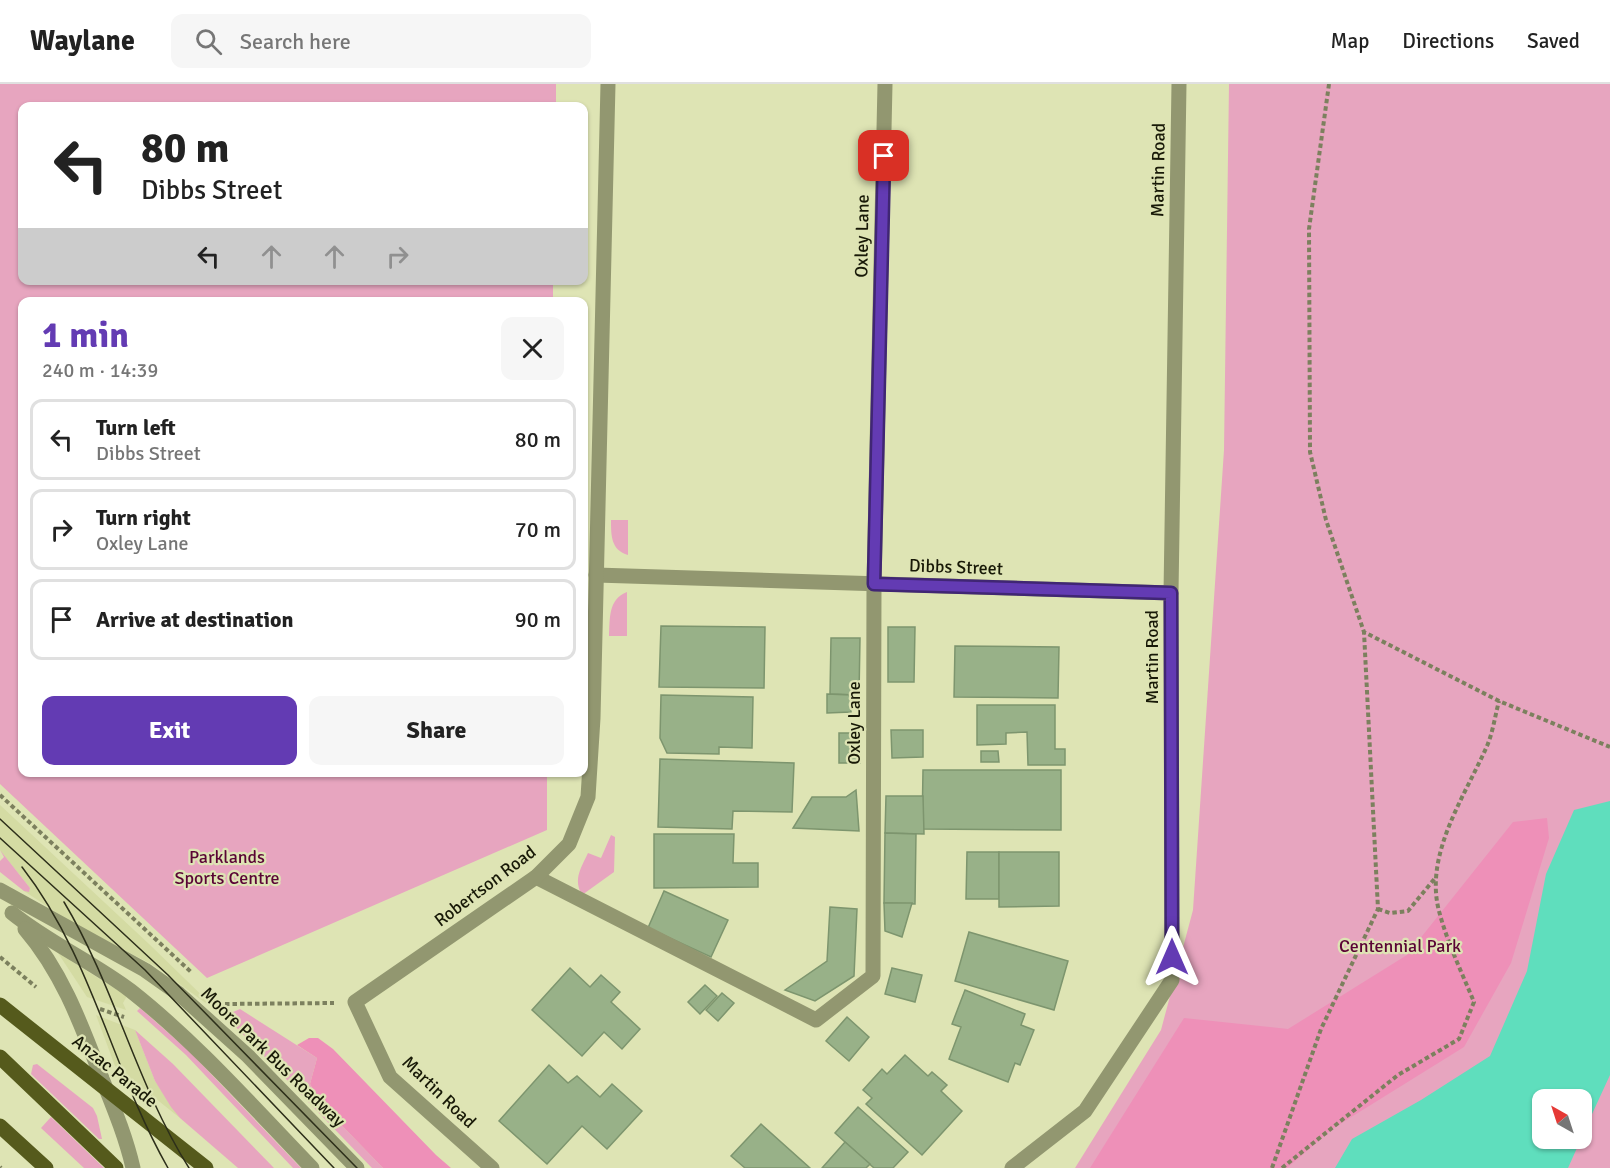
<!DOCTYPE html>
<meta charset="utf-8">
<style>
:root{--surface:#fff;--page:#f6f6f6;--text:#222;--muted:#767676;--line:#e0e0e0;--accent:#633bb3}
body{margin:0;font-family:Signika,sans-serif;background:var(--page);color:var(--text);height:100vh;display:flex;flex-direction:column;font-size:22px;white-space:nowrap}
*{box-sizing:border-box;margin:0}
p{font-size:20px;color:var(--muted)}
.icon{flex:none;width:33px;height:33px;fill:none;stroke:currentColor;stroke-width:2;stroke-linecap:round;stroke-linejoin:round}
.map{position:relative;flex:1;overflow:hidden}
.sheet{position:absolute;left:18px;top:213px;width:570px;height:480px;display:flex;flex-direction:column;background:var(--surface);border-radius:12px;box-shadow:0 2px 4px #0004}
.sheet>*{flex:none}
.top-card{position:absolute;left:18px;top:18px;width:570px;height:183px;border-radius:12px;box-shadow:0 2px 4px #0004;background:#fff;color:var(--text);overflow:hidden}
.needle{width:39px;rotate:321deg}
.fabs{position:absolute;left:1532px;top:1005px;display:grid;gap:12px}
.fabs a{display:grid;place-items:center;width:60px;height:60px;border-radius:12px;background:var(--surface);box-shadow:0 2px 4px #0004;font-size:30px}
.pin{position:absolute;display:grid;place-items:center;width:51px;height:51px;color:#fff;margin:-26px;border-radius:12px;box-shadow:0 3px 9px #0006}
.me{position:absolute;width:66px;margin:-33px;rotate:0deg;stroke-linejoin:round;filter:drop-shadow(0 0 4px #0008)}
.turn{display:flex;align-items:center;gap:21px;height:126px;padding:0 24px;font-size:27px}
.turn .icon{width:78px;height:78px;stroke-width:2.5}
.turn b{display:block;font-size:42px;line-height:51px}
.lanes{display:flex;align-items:center;height:57px;padding:0 24px;background:#0003;justify-content:center;gap:30px;direction:ltr}
.lanes .off{opacity:.35}
.round{display:grid;place-items:center;flex:none;width:63px;height:63px;border-radius:12px;background:var(--page)}
.headline{display:flex;align-items:center;justify-content:space-between;height:102px;padding:0 24px}
h1{font-size:36px;font-weight:700;line-height:45px;color:var(--accent)}
.cta{display:flex;gap:12px;margin-top:auto;padding:12px 24px}
.cta a{flex:1;height:69px;border-radius:12px;background:var(--accent);color:#fff;font-size:24px;font-weight:700;line-height:69px;text-align:center}
.cta a+a{background:var(--page);color:var(--text)}
ul{padding:0;list-style:none}
li{display:flex;align-items:center;gap:18px;height:81px;margin:0 12px 9px;padding:0 12px;border:3px solid var(--line);border-radius:12px}
li div{flex:1}
li b{display:block;font-size:22px}
li em{font-style:normal}
header{display:flex;align-items:center;gap:36px;box-sizing:border-box;height:84px;padding:0 30px;background:var(--surface);border-bottom:2px solid var(--line)}
header strong{font-size:28px}
nav{display:flex;gap:33px;margin-inline-start:auto;font-size:21px}
.search{width:420px;height:54px;background:var(--page);display:flex;align-items:center;gap:15px;box-sizing:border-box;padding:0 21px;border-radius:12px;color:var(--muted);font-size:22px}
.map>svg:first-child{display:block}
</style>
<header>
<strong>Waylane</strong>
<div class="search"><svg class="icon" aria-label="search" viewBox="0 0 24 24"><circle cx="10" cy="10" r="6"/><path d="M15 15l6 6"/></svg>Search here</div>
<nav><a>Map</a><a>Directions</a><a>Saved</a></nav>
</header>
<div class="map">
<svg width="1610" height="1084" viewBox="0 0 1610 1084">
<rect width="100%" height="100%" fill="#dee4b4"/>
<g fill="#d4dba3">
<polygon points="0,721 149,860 222,931 155,882 71,838 24,807 29,807 30,804 0,766"/>
<polygon points="58,869 127,912 123,919 126,926 87,913"/>
<polygon points="96,931 135,946 155,997 180,1034 115,982"/>
</g>
<g fill="#e7a5bf" fill-rule="evenodd">
<polygon points="0,0 556,0 556,22 22,22 22,196 553,197 553,218 22,218 22,688 547,689 547,746 207,894 0,700"/>
<path d="M1229,0h381v1084h-535l86,-138 32,-120 31,-460zM1542,1016h39v38h-39z"/>
<path d="M611,436h17v35c-17,-5 -17,-19 -17,-35z"/>
<path d="M627,508v44h-18c1,-17 -1,-37 18,-44z"/>
<path d="M611,751l4,2 -1,35 -32,23c-9,-16 -1,-27 6,-42l13,5z"/>
<polygon points="0,766 30,804 29,808 24,807 0,788 0,777 4,773"/>
<polygon points="140,924 189,967 301,1084 293,1084 186,971 137,927"/>
<polygon points="240,925 317,974 310,1000 323,1022 383,1084 372,1084 232,939 233,928"/>
<polygon points="135,946 173,980 274,1084 238,1084 180,1034 171,1023 155,997"/>
<polygon points="37,980 93,1024 97,1032 102,1055 99,1055 31,990 33,981"/>
<polygon points="51,1033 104,1084 84,1084 41,1044"/>
</g>
<g fill="#ee90b8">
<polygon points="1547,734 1549,754 1511,879 1464,963 1332,1045 1287,1084 1090,1084 1184,934 1288,945 1407,871 1513,738"/>
<polygon points="309,954 318,954 333,965 436,1071 451,1084 383,1084 323,1022 310,1000 317,974 297,961"/>
</g>
<polygon fill="#5fdebd" points="1610,717 1610,991 1581,1054 1581,1016 1542,1016 1542,1054 1581,1055 1568,1084 1335,1084 1352,1055 1421,1016 1490,972 1527,887 1546,790 1574,726"/>
<g fill="#98b188" stroke="#7d956e" stroke-width="1.5">
<polygon points="661,542 765,543 764,604 659,603"/>
<polygon points="888,543 915,543 914,598 888,598"/>
<polygon points="831,554 860,554 859,611 830,610"/>
<polygon points="955,562 1059,563 1058,614 954,613"/>
<polygon points="827,610 851,611 851,628 827,629"/>
<polygon points="661,611 753,613 752,664 719,663 719,670 667,669 660,654"/>
<polygon points="977,621 1055,621 1055,665 1065,665 1065,681 1028,681 1027,648 1006,649 1006,660 977,661"/>
<polygon points="891,646 923,646 923,673 892,674"/>
<polygon points="839,649 859,649 860,679 839,679"/>
<polygon points="981,667 998,667 999,678 981,678"/>
<polygon points="660,675 794,679 792,728 733,727 732,745 658,743"/>
<polygon points="923,686 1061,686 1061,746 922,745"/>
<polygon points="856,706 859,747 793,744 812,713 846,713"/>
<polygon points="886,712 923,712 924,750 885,749"/>
<polygon points="885,749 916,750 915,820 884,819"/>
<polygon points="654,750 734,750 733,779 758,779 758,803 654,804"/>
<polygon points="967,768 999,768 999,815 966,815"/>
<polygon points="999,768 1059,768 1059,822 999,823"/>
<polygon points="664,807 728,836 711,873 648,844"/>
<polygon points="884,819 912,819 902,853 885,847"/>
<polygon points="830,823 857,825 854,892 815,917 785,906 827,877"/>
<polygon points="969,848 1068,877 1054,926 955,897"/>
<polygon points="570,884 590,903 601,891 620,908 611,918 640,945 622,965 604,948 582,972 532,926"/>
<polygon points="892,884 922,891 915,918 885,910"/>
<polygon points="705,901 717,912 700,930 688,918"/>
<polygon points="965,906 1025,930 1021,941 1034,946 1020,981 1015,979 1008,998 949,975 961,943 952,940"/>
<polygon points="722,909 734,919 718,937 706,926"/>
<polygon points="847,933 869,953 849,977 826,957"/>
<polygon points="905,971 928,992 932,988 947,1001 941,1007 962,1027 922,1071 866,1020 872,1014 863,1006 882,985 887,990"/>
<polygon points="549,981 568,999 577,992 600,1013 612,1000 642,1027 607,1065 582,1042 547,1080 499,1037"/>
<polygon points="858,1023 908,1068 893,1084 874,1084 835,1049"/>
<polygon points="761,1040 810,1084 745,1084 731,1072"/>
<polygon points="845,1058 870,1080 866,1084 822,1084"/>
</g>
<g fill="none" stroke-linecap="round" stroke-linejoin="round">
<g stroke="#7c805e" stroke-width="4" stroke-dasharray="4.5 3" stroke-linecap="butt">
<polyline points="1329,0 1309,145 1310,368 1326,436 1364,548 1499,617 1610,663"/>
<polyline points="0,711 191,888"/>
<polyline points="1378,825 1390,829 1408,827 1436,793"/>
<polyline points="0,873 36,903"/>
<polyline points="225,920 334,919"/>
<polyline points="100,925 124,933"/>
<polyline points="0,1083 1,1084"/>
<polyline points="1272,1084 1321,945 1378,825 1364,548"/>
<path d="M1282,1084l116,-93 61,-36 15,-37c-12,-29 -27,-60 -35,-91 -15,-57 26,-115 48,-165 6,-14 8,-30 12,-45"/>
</g>
<g stroke="#929770" stroke-width="15">
<polyline points="536,793 816,936 873,892 874,500 885,0"/>
<polyline points="0,806 145,886 179,910 248,972 357,1084"/>
<path d="M12,829c37,30 81,49 119,78 66,52 122,116 181,177"/>
<path d="M25,845c37,43 56,95 76,147 12,30 25,61 32,92"/>
</g>
<g stroke="#929770" stroke-width="15">
<polyline points="596,491 1171,509"/>
<polyline points="492,1084 390,993 355,918 536,793 569,760 588,713 593,634 608,0"/>
<polyline points="1012,1084 1085,1027 1172,896 1171,509 1179,0"/>
</g>
<g stroke="#555a1c" stroke-width="15">
<polyline points="0,921 206,1084"/>
<polyline points="0,973 116,1084"/>
<polyline points="0,1042 46,1084"/>
</g>
<g stroke="#2d2f1a" stroke-width="1.5">
<polyline points="0,735 168,891 357,1084"/>
<polyline points="0,754 145,886 334,1084"/>
<path d="M22,783c70,90 90,203 146,301"/>
<path d="M64,818c51,85 72,182 125,266"/>
</g>
</g>
<g fill="none" stroke-linecap="round" stroke-linejoin="round">
<defs>
<polyline id="route" points="884,72 874,500 1171,509 1172,873"/>
</defs>
<use href="#route" stroke="#402674" stroke-width="15"/>
<use href="#route" stroke="#633bb3" stroke-width="10"/>
</g>
<g text-anchor="middle" stroke-width="4.5" stroke-linejoin="round" paint-order="stroke">
<g font-size="18" fill="#181907" stroke="#dee4b4">
<text transform="translate(1158 86) rotate(-89)" y="6">Martin Road</text>
<text transform="translate(862 152) rotate(-89)" y="6">Oxley Lane</text>
<text transform="translate(956 483) rotate(2)" y="6">Dibbs Street</text>
<text transform="translate(1152 573) rotate(-90)" y="6">Martin Road</text>
<text transform="translate(854 639) rotate(-90)" y="6">Oxley Lane</text>
<text transform="translate(485 802) rotate(-37)" y="6">Robertson Road</text>
<text transform="translate(273 973) rotate(44)" y="6">Moore Park Bus Roadway</text>
<text transform="translate(115 987) rotate(39)" y="6">Anzac Parade</text>
<text transform="translate(439 1008) rotate(44)" y="6">Martin Road</text>
</g>
<g font-size="18" fill="#5a0435" stroke="#dee4b4">
<text x="227" y="779">Parklands<tspan x="227" dy="21">Sports Centre</tspan></text>
<text x="1400" y="868">Centennial Park</text>
</g>
</g>
</svg>
<div class="fabs">
<a><svg class="needle" viewBox="-14 -14 28 28"><path d="M0-13l5 13h-10z" fill="#e53935"/><path d="M0 13l5-13h-10z" fill="#767676"/></svg></a>
</div>
<div class="pin" style="left:884px;top:72px;background:#d93025"><svg class="icon" aria-label="arrive" viewBox="0 0 24 24"><path d="M6 21V4h12l-3 4 3 4H6"/></svg></div>
<svg class="me" style="left:1172px;top:873px" viewBox="-20 -20 40 40"><path d="M0-17L14 15 0 8-14 15z" fill="#633bb3" stroke="#fff" stroke-width="4"/></svg>
<div class="top-card">
<div class="turn"><svg class="icon" aria-label="left" viewBox="0 0 24 24"><path d="M17 20v-9H6M10 6l-5 5 5 5"/></svg><div><b>80 m</b>Dibbs Street</div></div>
<div class="lanes"><svg class="icon" aria-label="left" viewBox="0 0 24 24"><path d="M17 20v-9H6M10 6l-5 5 5 5"/></svg><svg class="icon off" aria-label="ahead" viewBox="0 0 24 24"><path d="M12 20V5M6 11l6-6 6 6"/></svg><svg class="icon off" aria-label="ahead" viewBox="0 0 24 24"><path d="M12 20V5M6 11l6-6 6 6"/></svg><svg class="icon off" aria-label="right" viewBox="0 0 24 24"><path d="M7 20v-9h11M14 6l5 5-5 5"/></svg></div>
</div>
<section class="sheet">
<div class="headline"><div><h1>1 min</h1><p>240 m · 14:39</p></div><a class="round"><svg class="icon" aria-label="close" viewBox="0 0 24 24"><path d="M6 6l12 12M18 6L6 18"/></svg></a></div>
<ul>
<li><svg class="icon" aria-label="left" viewBox="0 0 24 24"><path d="M17 20v-9H6M10 6l-5 5 5 5"/></svg><div><b>Turn left</b><p>Dibbs Street</p></div><em>80 m</em></li>
<li><svg class="icon" aria-label="right" viewBox="0 0 24 24"><path d="M7 20v-9h11M14 6l5 5-5 5"/></svg><div><b>Turn right</b><p>Oxley Lane</p></div><em>70 m</em></li>
<li><svg class="icon" aria-label="arrive" viewBox="0 0 24 24"><path d="M6 21V4h12l-3 4 3 4H6"/></svg><div><b>Arrive at destination</b></div><em>90 m</em></li>
</ul>
<div class="cta"><a>Exit</a><a>Share</a></div>
</section>
</div>
